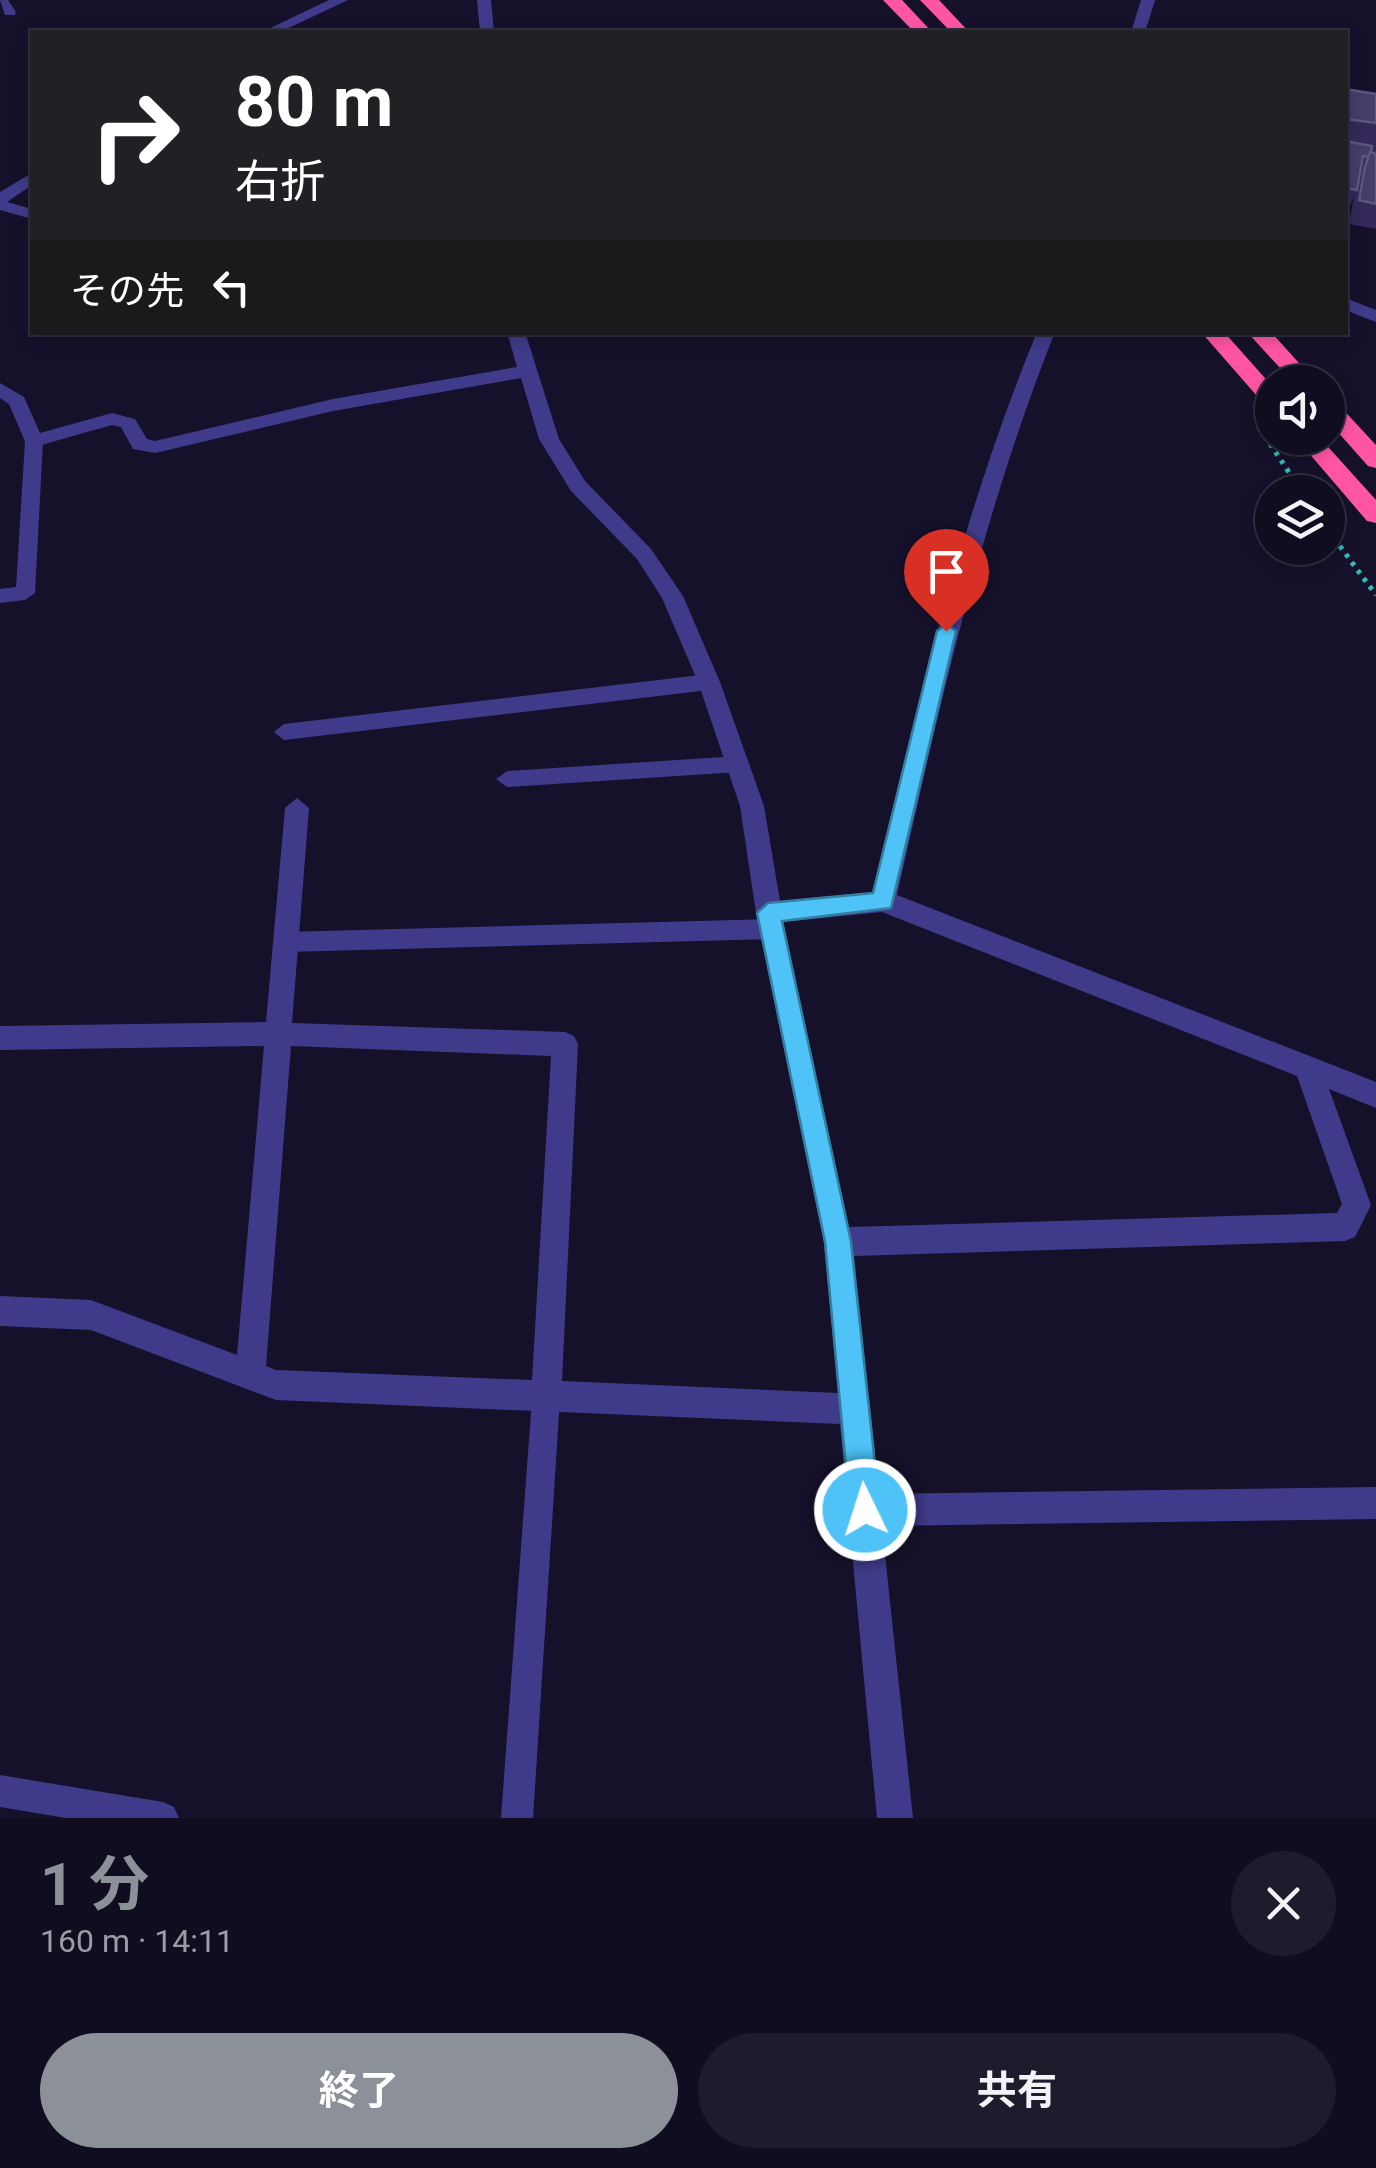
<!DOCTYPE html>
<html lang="ja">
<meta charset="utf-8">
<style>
:root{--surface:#100d20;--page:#1e1b2d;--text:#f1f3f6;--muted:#9c9ca5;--line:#302d3e;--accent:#8c9099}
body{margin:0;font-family:Roboto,"Noto Sans JP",sans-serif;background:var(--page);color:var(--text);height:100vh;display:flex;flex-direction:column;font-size:38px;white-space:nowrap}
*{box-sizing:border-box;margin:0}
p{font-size:32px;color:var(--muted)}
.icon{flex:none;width:55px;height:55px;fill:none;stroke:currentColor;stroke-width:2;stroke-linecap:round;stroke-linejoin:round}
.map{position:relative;height:1818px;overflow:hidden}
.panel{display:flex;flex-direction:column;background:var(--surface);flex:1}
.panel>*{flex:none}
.hud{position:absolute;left:30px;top:30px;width:1318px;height:305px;border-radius:0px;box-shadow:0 5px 15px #0003,0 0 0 2px var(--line);background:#202124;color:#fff;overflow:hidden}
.buttons{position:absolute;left:1255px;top:365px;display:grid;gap:20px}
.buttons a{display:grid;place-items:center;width:90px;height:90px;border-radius:50%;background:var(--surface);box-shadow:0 5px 15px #0003,0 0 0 2px var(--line);font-size:50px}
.pin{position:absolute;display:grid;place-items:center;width:85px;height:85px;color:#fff;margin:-102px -42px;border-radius:50% 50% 50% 0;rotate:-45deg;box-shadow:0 0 10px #0007}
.pin .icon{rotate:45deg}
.me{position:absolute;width:110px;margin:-55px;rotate:356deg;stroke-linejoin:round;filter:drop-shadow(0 0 8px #0008)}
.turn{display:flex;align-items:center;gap:35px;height:210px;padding:0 40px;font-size:45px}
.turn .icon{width:130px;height:130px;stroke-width:2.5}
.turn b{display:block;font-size:70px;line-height:85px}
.then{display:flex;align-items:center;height:95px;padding:0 40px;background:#0003;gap:20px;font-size:38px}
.round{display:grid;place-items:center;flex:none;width:105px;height:105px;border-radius:52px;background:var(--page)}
.overview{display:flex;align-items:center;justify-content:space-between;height:170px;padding:0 40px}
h1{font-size:60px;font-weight:700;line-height:75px;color:var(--accent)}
.primary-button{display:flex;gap:20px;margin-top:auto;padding:20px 40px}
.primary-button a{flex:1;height:115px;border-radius:60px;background:var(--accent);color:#fff;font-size:40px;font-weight:700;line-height:115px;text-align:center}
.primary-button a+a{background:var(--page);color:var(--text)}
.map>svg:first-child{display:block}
</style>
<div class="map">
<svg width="1376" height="1818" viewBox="0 0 1376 1818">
<rect width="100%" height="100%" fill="#15112b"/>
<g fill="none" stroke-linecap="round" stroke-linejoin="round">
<g stroke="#2fbfb8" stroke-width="5" stroke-dasharray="4 6" stroke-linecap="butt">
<polyline points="1259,427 1302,492"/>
<polyline points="1328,530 1376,595"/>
</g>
<g fill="#3f3b8a" fill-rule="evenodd">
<polygon points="0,0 8,0 16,12 15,15 5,15"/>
<polygon points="34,435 43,441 35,593 25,600 0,603 0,589 16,587 25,441"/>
<polygon points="709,674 719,682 709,690 284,740 274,732 284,724"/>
<polygon points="739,756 749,764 739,772 507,787 496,779 507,771"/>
<polygon points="773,919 781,922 784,929 781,936 773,939 285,952 277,949 274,942 277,935 285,932"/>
<polygon points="546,1385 556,1389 560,1399 533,1818 501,1818 532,1399 536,1389"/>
<polygon points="0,1775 163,1802 174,1807 179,1818 66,1818 0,1807"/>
</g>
<g fill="#3f3b8a" fill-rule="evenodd">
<polygon points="329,0 348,0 280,32 262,32"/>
<polygon points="477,0 491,0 494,32 480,32"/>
<polygon points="1141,0 1155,0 1145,32 1131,32"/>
<polygon points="32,173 32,185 7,202 32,209 32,219 0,210 0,192"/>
<polygon points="1345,298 1376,310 1376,322 1345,310"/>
<path d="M507,332h18l34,107 26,42 66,68 32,47 37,86 44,124 16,95 93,-9c45,-190 89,-378 164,-560h18c-73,183 -115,372 -158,563l479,187v26l-47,-19 42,116 -16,32 -10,4 -491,15 25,238 497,-7v32l-494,7 31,292h-36l-37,-394 -564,-24 -185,-70 -91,-4v-30l91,4 146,55 27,-309 -264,4v-24l266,-4 19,-214 12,-10 12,10 -17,215 273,9 9,4 4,8 -16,337 276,12 -14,-151 -68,-329 -16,-107 -42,-124 -36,-84 -25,-39 -66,-68 -32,-52 -18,-61 -188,33 -178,42 -22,-4 -12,-22 -9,-2 -78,22 -7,-1 -18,-42 -9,-6v-15l24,14 16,36 72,-20 23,6 12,20 8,2 178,-42 184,-32zM882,912l415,164 45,128 -5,9 -488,14 -66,-305zM291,1046l260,10 -19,324 -256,-10 -10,-4z"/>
</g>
<g fill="#ff55a4" fill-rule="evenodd">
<polygon points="883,0 902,0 932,32 914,32"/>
<polygon points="920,0 939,0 969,32 951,32"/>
<polygon points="1201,332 1224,332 1272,386 1272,406 1264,404"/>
<polygon points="1247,332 1271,332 1316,382 1293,382"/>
<polygon points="1328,400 1336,402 1376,445 1376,468 1368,466 1328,421"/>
<polygon points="1296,438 1320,438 1376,500 1376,523 1367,521"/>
</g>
</g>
<polygon fill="#342959" points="1345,89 1376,94 1376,229 1349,224 1354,196 1345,217"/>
<g fill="#463c6a" stroke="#5e5582" stroke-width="2.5">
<polygon points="1345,89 1376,94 1376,123 1345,119"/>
<polygon points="1345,141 1372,146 1370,157 1363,156 1357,190 1345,188"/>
<polygon points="1370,152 1376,154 1376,204 1359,200 1365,167"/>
</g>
<polygon fill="#4fc3f7" stroke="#337fa1" stroke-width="2.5" points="946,624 956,631 891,908 782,921 851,1242 880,1510 875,1521 865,1525 855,1521 850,1510 825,1242 757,913 768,903 873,893 937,631"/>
</svg>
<div class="buttons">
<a><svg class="icon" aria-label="sound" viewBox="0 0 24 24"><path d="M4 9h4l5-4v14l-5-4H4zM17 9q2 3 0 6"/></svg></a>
<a><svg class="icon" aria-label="layers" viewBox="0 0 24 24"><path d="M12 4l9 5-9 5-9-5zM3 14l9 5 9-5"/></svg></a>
</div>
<div class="pin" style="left:946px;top:631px;background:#d93025"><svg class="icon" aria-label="arrive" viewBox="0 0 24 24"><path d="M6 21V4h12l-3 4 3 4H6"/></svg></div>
<svg class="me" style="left:865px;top:1510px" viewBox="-20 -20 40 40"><circle r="17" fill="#4fc3f7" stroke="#fff" stroke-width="3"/><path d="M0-11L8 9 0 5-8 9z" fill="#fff"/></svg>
<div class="hud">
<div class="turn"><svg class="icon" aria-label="right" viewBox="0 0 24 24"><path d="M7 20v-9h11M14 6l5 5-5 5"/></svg><div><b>80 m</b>右折</div></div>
<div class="then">その先<svg class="icon" aria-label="left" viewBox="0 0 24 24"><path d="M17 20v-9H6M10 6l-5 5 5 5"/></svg></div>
</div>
</div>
<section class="panel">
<div class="overview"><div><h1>1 分</h1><p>160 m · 14:11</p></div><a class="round"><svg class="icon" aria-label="close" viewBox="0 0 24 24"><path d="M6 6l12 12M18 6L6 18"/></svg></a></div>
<div class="primary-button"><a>終了</a><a>共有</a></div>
</section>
